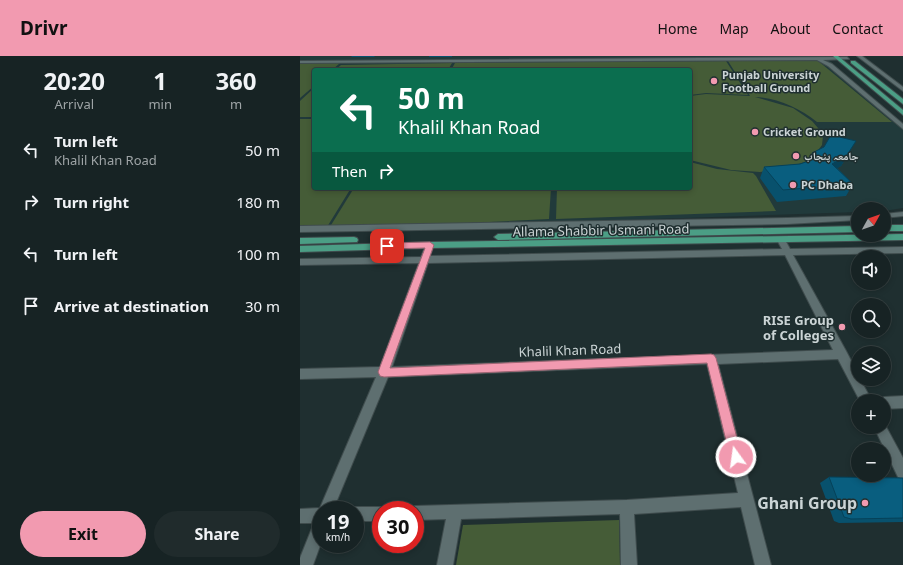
<!DOCTYPE html>
<meta charset="utf-8">
<style>
:root{--surface:#172324;--page:#202b2c;--text:#f1f3f6;--muted:#9ea4a6;--line:#364041;--accent:#f29ab0}
body{margin:0;font-family:"Noto Sans","Noto Naskh Arabic",sans-serif;background:var(--page);color:var(--text);height:100vh;display:flex;flex-direction:column;font-size:15px;white-space:nowrap}
*{box-sizing:border-box;margin:0}
p{font-size:13px;color:var(--muted)}
.icon{flex:none;width:22px;height:22px;fill:none;stroke:currentColor;stroke-width:2;stroke-linecap:round;stroke-linejoin:round}
.map{position:relative;flex:1;overflow:hidden}
.drawer{display:flex;flex-direction:column;background:var(--surface);width:300px}
.drawer>*{flex:none}
.banner{position:absolute;left:12px;top:12px;width:380px;height:122px;border-radius:4px;box-shadow:0 2px 6px #0003,0 0 0 1px var(--line);background:#0b6e4f;color:#fff;overflow:hidden}
.needle{width:26px;rotate:50deg}
.tools{position:absolute;left:551px;top:146px;display:grid;gap:8px}
.tools a{display:grid;place-items:center;width:40px;height:40px;border-radius:50%;background:var(--surface);box-shadow:0 2px 6px #0003,0 0 0 1px var(--line);font-size:20px}
.speed{position:absolute;left:12px;top:445px;display:flex;gap:8px;font-size:20px;font-weight:700;text-align:center}
.speed>*{display:grid;place-content:center;width:52px;height:52px;border-radius:50%;background:var(--surface);box-shadow:0 2px 6px #0003,0 0 0 1px var(--line);line-height:1}
.speed small{font-size:10px;font-weight:400}
.speed .limit{border:6px solid #d22;background:#fff;color:#111}
.pin{position:absolute;display:grid;place-items:center;width:34px;height:34px;color:#fff;margin:-17px;border-radius:8px;box-shadow:0 2px 6px #0006}
.me{position:absolute;width:44px;margin:-22px;rotate:346deg;stroke-linejoin:round;filter:drop-shadow(0 0 3px #0008)}
.turn{display:flex;align-items:center;gap:14px;height:84px;padding:0 20px;font-size:18px}
.turn .icon{width:52px;height:52px;stroke-width:2.5}
.turn b{display:block;font-size:28px;line-height:34px}
.then{display:flex;align-items:center;height:38px;padding:0 20px;background:#0003;gap:8px;font-size:15px}
.eta{display:flex;justify-content:space-evenly;align-items:center;height:68px;text-align:center}
.eta b{font-size:24px;font-weight:700;line-height:28px}
.action{display:flex;gap:8px;margin-top:auto;padding:8px 20px}
.action a{flex:1;height:46px;border-radius:24px;background:var(--accent);color:#111;font-size:16px;font-weight:700;line-height:46px;text-align:center}
.action a+a{background:var(--page);color:var(--text)}
ul{padding:0;list-style:none}
li{display:flex;align-items:center;gap:12px;height:52px;padding:0 20px}
li div{flex:1}
li b{display:block;font-size:15px}
li em{font-style:normal}
header{display:flex;align-items:center;gap:24px;box-sizing:border-box;height:56px;padding:0 20px;background:var(--accent);color:#111}
header strong{font-size:19px}
nav{display:flex;gap:22px;margin-inline-start:auto;font-size:14px}
main{display:flex;flex:1;min-height:0}
.map>svg:first-child{display:block}
</style>
<header>
<strong>Drivr</strong>
<nav><a>Home</a><a>Map</a><a>About</a><a>Contact</a></nav>
</header>
<main>
<section class="drawer">
<div class="eta">
<div><b>20:20</b><p>Arrival</p></div>
<div><b>1</b><p>min</p></div>
<div><b>360</b><p>m</p></div>
</div>
<ul>
<li><svg class="icon" aria-label="left" viewBox="0 0 24 24"><path d="M17 20v-9H6M10 6l-5 5 5 5"/></svg><div><b>Turn left</b><p>Khalil Khan Road</p></div><em>50 m</em></li>
<li><svg class="icon" aria-label="right" viewBox="0 0 24 24"><path d="M7 20v-9h11M14 6l5 5-5 5"/></svg><div><b>Turn right</b></div><em>180 m</em></li>
<li><svg class="icon" aria-label="left" viewBox="0 0 24 24"><path d="M17 20v-9H6M10 6l-5 5 5 5"/></svg><div><b>Turn left</b></div><em>100 m</em></li>
<li><svg class="icon" aria-label="arrive" viewBox="0 0 24 24"><path d="M6 21V4h12l-3 4 3 4H6"/></svg><div><b>Arrive at destination</b></div><em>30 m</em></li>
</ul>
<div class="action"><a>Exit</a><a>Share</a></div>
</section>
<div class="map">
<svg width="603" height="509" viewBox="0 0 603 509">
<rect width="100%" height="100%" fill="#1f2f30"/>
<path fill="#213a3b" fill-rule="evenodd" d="M0,0h524l79,68v84l-19,3v-2h-26v3l-558,19zM14,14h376v118h-376z"/>
<g fill="#455c37">
<path d="M517,4l75,62h-75c-17,-14 -41,-25 -62,-25l38,11 19,13 6,7 5,8 -1,9 -11,15 -31,10 -20,2 -29,-2 -41,-10v-64l16,-2 44,2 -22,-35z"/>
<polygon points="426,5 448,39 406,37 390,39 390,14 151,14 155,7"/>
<polygon points="0,7 40,7 32,14 14,14 14,30 0,42"/>
<polygon points="152,7 148,14 35,14 41,9"/>
<polygon points="14,32 14,61 0,61 0,45"/>
<polygon points="0,63 14,63 14,132 51,132 27,171 0,172"/>
<polygon points="390,106 417,113 453,117 456,120 476,155 256,163 257,132 390,132"/>
<polygon points="54,132 251,132 249,163 28,174"/>
<polygon points="319,464 320,509 156,509 163,469"/>
</g>
<g fill="none" stroke-linecap="round" stroke-linejoin="round">
<defs>
<g id="minor">
<polygon points="557,0 562,0 603,31 603,35"/>
<polygon points="547,1 549,3 523,4 532,8 603,68 603,73 528,10 517,4 0,7 0,5"/>
<polygon points="603,156 603,160 584,162 584,158"/>
<polygon points="558,160 558,164 487,168 0,176 0,170 487,162"/>
<path d="M481,181l3,1 6,11 113,-2v6l-110,2 53,96 12,23v5h2l12,22h-12l-22,-42 -120,5 53,201h-16l-14,-58 -107,7 3,51h-16l-1,-51 -159,5 -8,46h-16l9,-46 -31,1v-10h-6l1,-2 5,-2 212,-6 111,-7 -31,-129 -319,13 -55,133h-12v33l-8,22h-13v-7l14,-35h-14v-14l20,-1 56,-131 -76,2v-10l80,-2 39,-104 -119,2v-6l121,-2 5,-12 4,-3 4,3 -4,11 352,-7 -5,-9zM485,199l48,95 -441,17 36,-104z"/>
<polygon points="603,340 603,352 584,353 584,345 579,345 584,341"/>
<polygon points="584,367 603,402 603,423 598,421 574,371 584,371"/>
<polygon points="55,451 81,451 87,454 81,454 81,465 55,465 55,454 49,454"/>
</g>
<g id="major">
<polygon points="533,0 538,0 603,54 603,59"/>
<polygon points="551,5 555,5 603,43 603,48 551,7"/>
<rect x="584" y="169" width="19" height="6"/>
<polygon points="558,170 558,176 198,184 194,181 198,178"/>
<polygon points="603,178 603,184 130,192 0,196 0,190 130,186"/>
<polygon points="54,181 57,182 58,184 57,186 0,188 0,182"/>
</g>
</defs>
<use href="#minor" stroke="#3f4c4d" stroke-width="2"/>
<use href="#major" stroke="#3f4c4d" stroke-width="2"/>
<use href="#minor" fill="#5e6f70" fill-rule="evenodd"/>
<use href="#major" fill="#4b9e85" fill-rule="evenodd"/>
</g>
<g fill="#08516d">
<polygon points="51,0 75,0 74,1 52,1"/>
<rect x="129" y="0" width="23" height="1"/>
<polygon points="550,96 541,110 537,112 553,128 546,140 477,146 460,122 464,111 500,108 508,105 512,97"/>
<polygon points="529,421 603,422 603,466 539,467 534,465 520,427"/>
</g>
<polygon fill="#064259" points="556,85 541,110 526,119 532,108"/>
<g fill="#095e7f" stroke="#064259">
<polygon points="531,79 556,85 547,99 532,108 553,128 483,134 464,111 500,108 520,101 512,97 524,91"/>
<polygon points="529,421 603,422 603,462 551,463 544,461"/>
</g>
<polygon fill="#f29ab0" stroke="#9d6472" points="130,186 134,189 90,312 411,298 414,299 416,302 442,401 440,406 436,407 432,406 430,401 407,307 84,321 80,320 78,316 125,192 87,193 83,190 87,187"/>
<g fill="#f29ab0" stroke="#1f2f30" stroke-width="1.5">
<circle cx="414" cy="25" r="4"/>
<circle cx="455" cy="76" r="4"/>
<circle cx="496" cy="100" r="4"/>
<circle cx="493" cy="129" r="4"/>
<circle cx="542" cy="271" r="4"/>
<circle cx="565" cy="447" r="4"/>
</g>
<g text-anchor="middle" stroke-width="3" stroke-linejoin="round" paint-order="stroke">
<g font-size="11" font-weight="bold" fill="#cbd4d5" stroke="#1f2f30" text-anchor="start">
<text x="422" y="23">Punjab University<tspan x="422" dy="13">Football Ground</tspan></text>
<text x="463" y="80">Cricket Ground</text>
<text x="504" y="104">جامعہ پنجاب</text>
<text x="501" y="133">PC Dhaba</text>
</g>
<g font-size="13" fill="#cbd4d5" stroke="#1f2f30">
<text transform="translate(301 174) rotate(-1)" y="5">Allama Shabbir Usmani Road</text>
<text transform="translate(270 294) rotate(-2)" y="5">Khalil Khan Road</text>
</g>
<g font-size="13" font-weight="bold" fill="#cbd4d5" stroke="#1f2f30" text-anchor="end">
<text x="534" y="269">RISE Group<tspan x="534" dy="15">of Colleges</tspan></text>
</g>
<g font-size="16" font-weight="bold" fill="#cbd4d5" stroke="#1f2f30" text-anchor="end">
<text x="557" y="453">Ghani Group</text>
</g>
</g>
</svg>
<div class="tools">
<a><svg class="needle" viewBox="-14 -14 28 28"><path d="M0-13l5 13h-10z" fill="#e53935"/><path d="M0 13l5-13h-10z" fill="#9ea4a6"/></svg></a>
<a><svg class="icon" aria-label="sound" viewBox="0 0 24 24"><path d="M4 9h4l5-4v14l-5-4H4zM17 9q2 3 0 6"/></svg></a>
<a><svg class="icon" aria-label="search" viewBox="0 0 24 24"><circle cx="10" cy="10" r="6"/><path d="M15 15l6 6"/></svg></a>
<a><svg class="icon" aria-label="layers" viewBox="0 0 24 24"><path d="M12 4l9 5-9 5-9-5zM3 14l9 5 9-5"/></svg></a>
<a>+</a>
<a>−</a>
</div>
<div class="speed"><div>19<small>km/h</small></div><div class="limit">30</div></div>
<div class="pin" style="left:87px;top:190px;background:#d93025"><svg class="icon" aria-label="arrive" viewBox="0 0 24 24"><path d="M6 21V4h12l-3 4 3 4H6"/></svg></div>
<svg class="me" style="left:436px;top:401px" viewBox="-20 -20 40 40"><circle r="17" fill="#f29ab0" stroke="#fff" stroke-width="3"/><path d="M0-11L8 9 0 5-8 9z" fill="#fff"/></svg>
<div class="banner">
<div class="turn"><svg class="icon" aria-label="left" viewBox="0 0 24 24"><path d="M17 20v-9H6M10 6l-5 5 5 5"/></svg><div><b>50 m</b>Khalil Khan Road</div></div>
<div class="then">Then<svg class="icon" aria-label="right" viewBox="0 0 24 24"><path d="M7 20v-9h11M14 6l5 5-5 5"/></svg></div>
</div>
</div>
</main>
